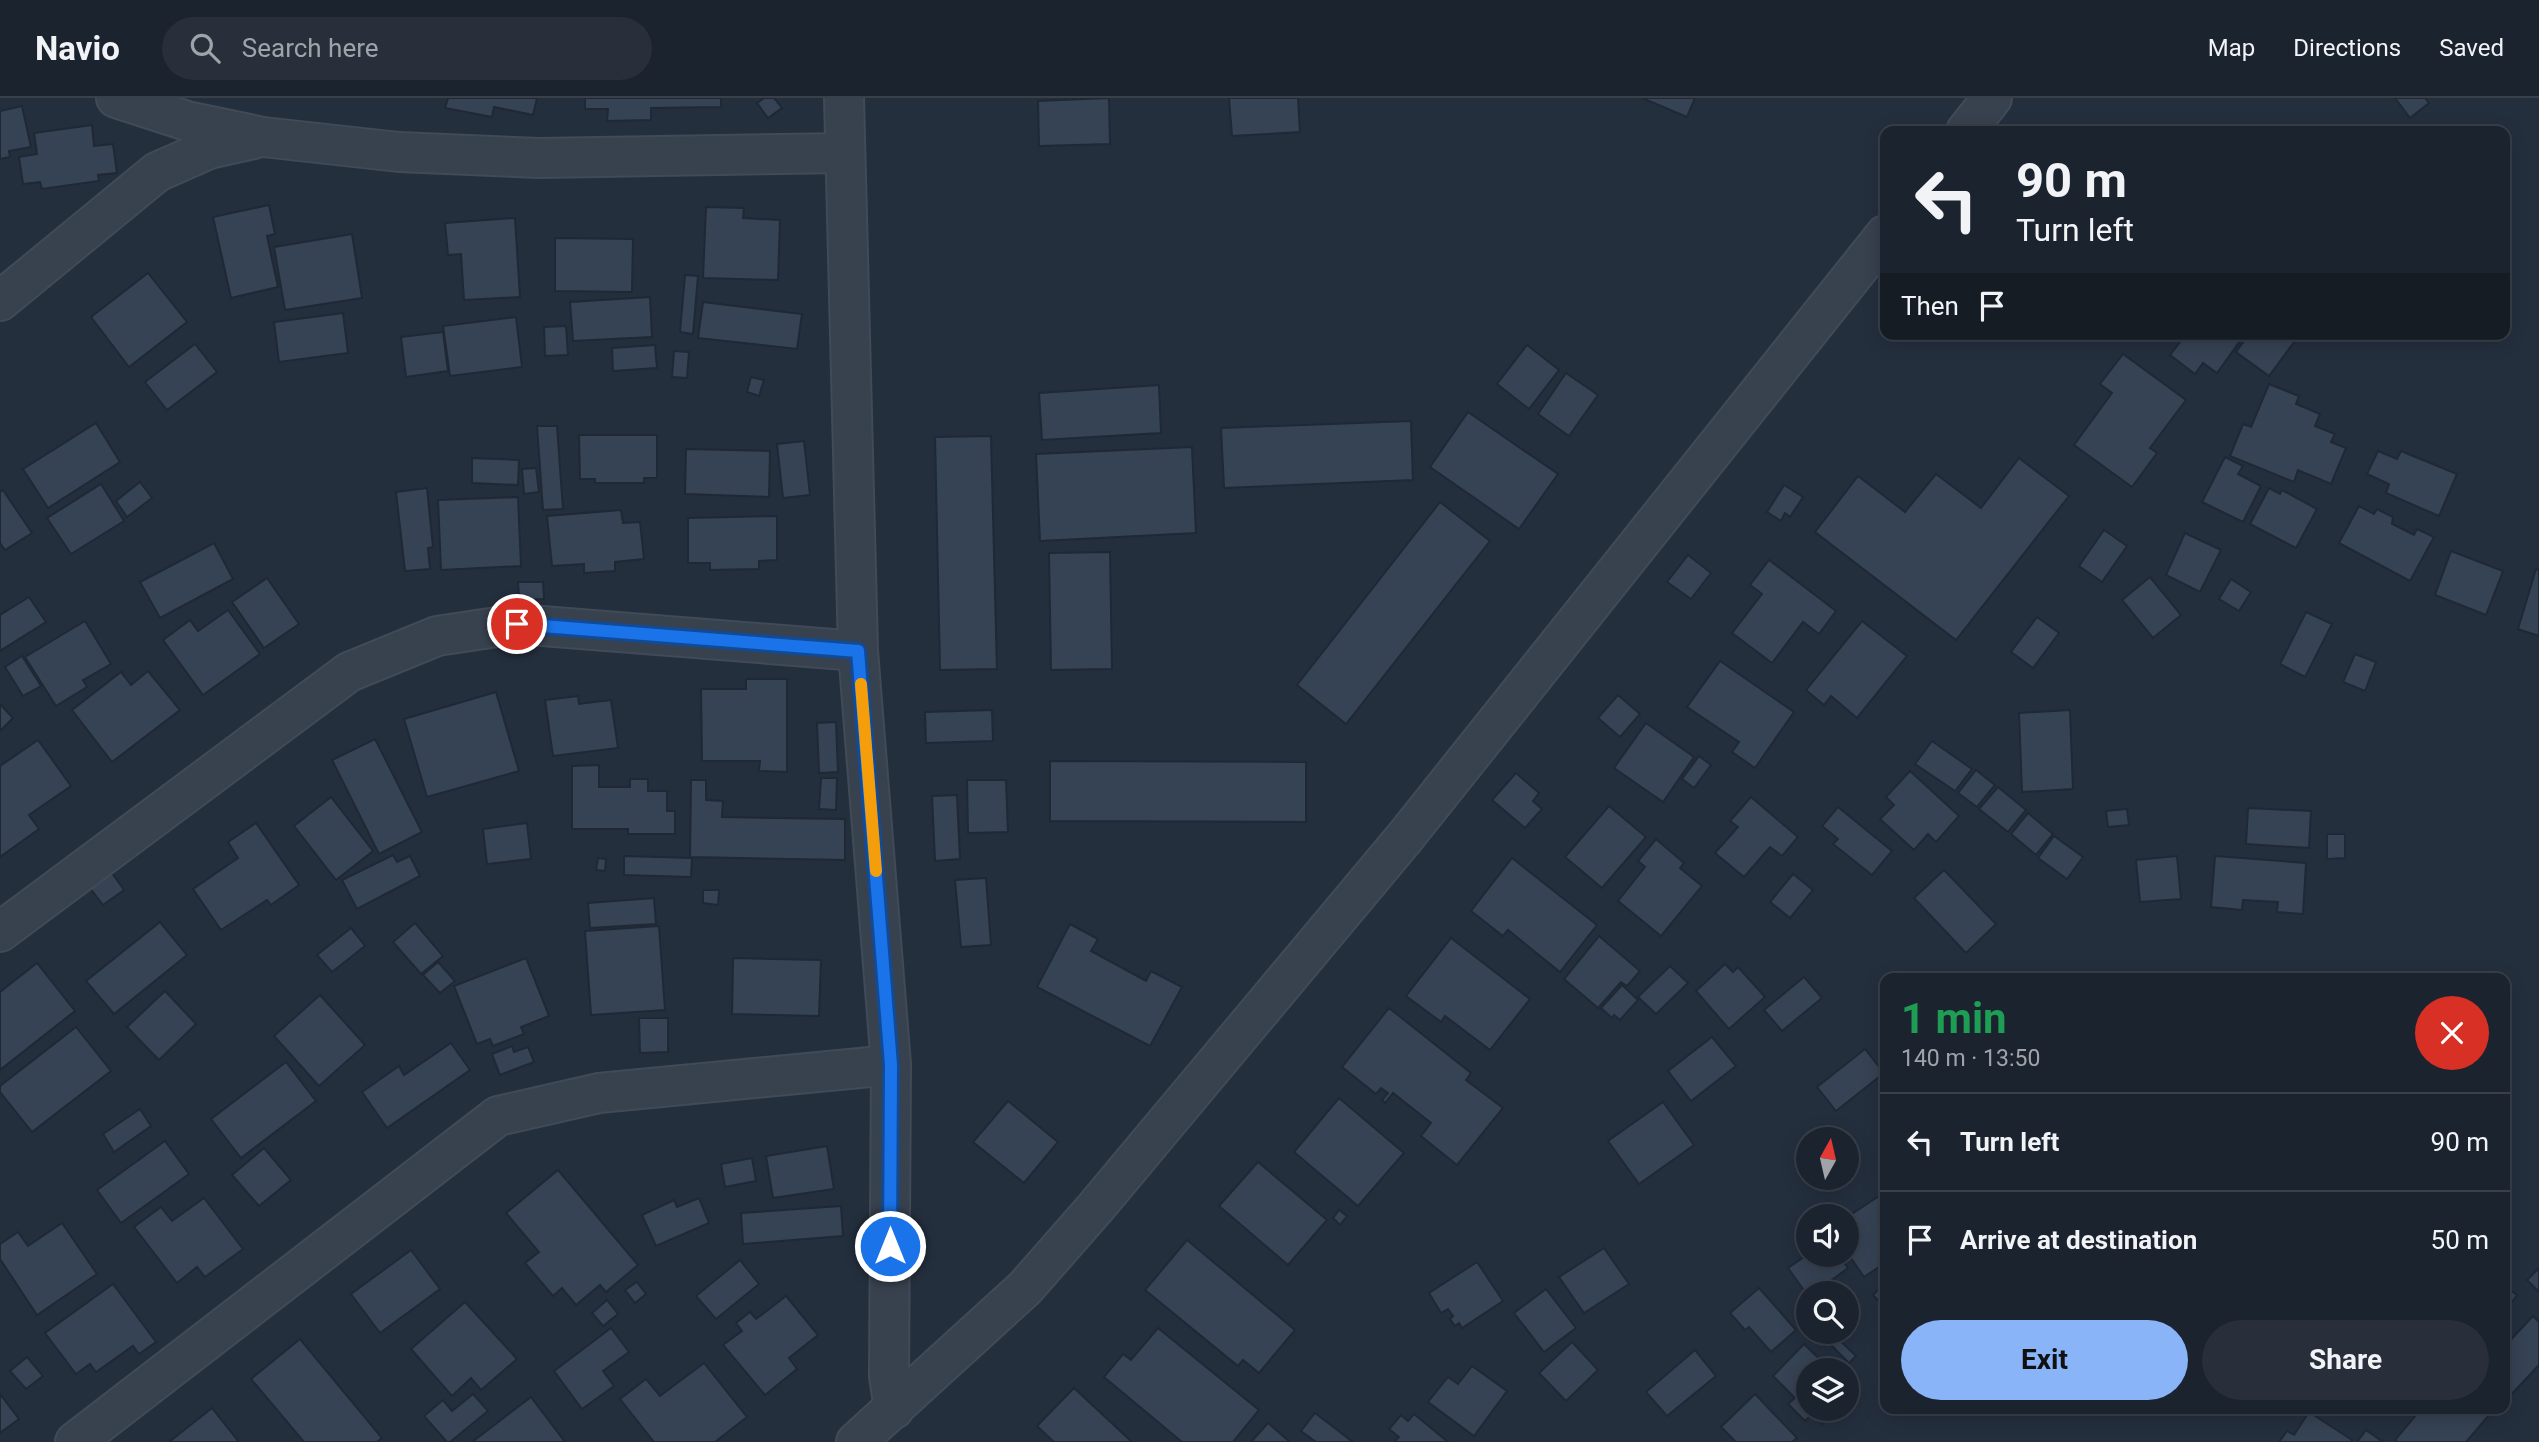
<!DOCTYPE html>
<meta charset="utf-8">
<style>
:root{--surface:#1b232e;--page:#282f3a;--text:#f1f3f6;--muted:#a0a4aa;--line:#39404a;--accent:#8ab4f8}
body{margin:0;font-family:Roboto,sans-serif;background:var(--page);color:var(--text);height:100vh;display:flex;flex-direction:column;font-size:26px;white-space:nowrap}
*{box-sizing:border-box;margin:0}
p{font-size:23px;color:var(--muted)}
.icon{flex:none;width:38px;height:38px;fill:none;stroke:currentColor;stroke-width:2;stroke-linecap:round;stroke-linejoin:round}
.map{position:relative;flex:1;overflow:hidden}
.drawer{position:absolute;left:1880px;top:875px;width:630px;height:441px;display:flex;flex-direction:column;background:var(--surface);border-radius:14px;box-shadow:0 4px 18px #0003,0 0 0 2px var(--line)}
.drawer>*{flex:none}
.top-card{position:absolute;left:1880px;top:28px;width:630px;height:214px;border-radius:14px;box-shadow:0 4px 18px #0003,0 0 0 2px var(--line);background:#1b232e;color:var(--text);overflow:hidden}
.needle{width:46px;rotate:8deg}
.fabs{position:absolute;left:1796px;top:1029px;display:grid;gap:14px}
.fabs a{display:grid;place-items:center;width:63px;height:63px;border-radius:50%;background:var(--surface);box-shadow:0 4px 18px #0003,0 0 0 2px var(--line);font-size:35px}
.pin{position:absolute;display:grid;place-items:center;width:60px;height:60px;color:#fff;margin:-30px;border:4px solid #fff;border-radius:50%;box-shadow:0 2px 7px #0007}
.me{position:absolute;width:77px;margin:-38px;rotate:0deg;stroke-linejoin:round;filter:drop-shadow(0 0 5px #0008)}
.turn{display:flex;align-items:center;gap:24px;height:147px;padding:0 21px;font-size:32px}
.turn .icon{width:91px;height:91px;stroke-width:2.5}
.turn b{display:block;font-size:49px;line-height:60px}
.then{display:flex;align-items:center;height:66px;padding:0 21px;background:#0003;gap:14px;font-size:26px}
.round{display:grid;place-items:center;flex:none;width:74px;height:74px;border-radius:37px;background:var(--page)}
.headline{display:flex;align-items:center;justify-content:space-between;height:119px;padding:0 21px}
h1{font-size:42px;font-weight:700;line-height:52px;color:#1e9e55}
.button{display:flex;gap:14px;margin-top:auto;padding:14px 21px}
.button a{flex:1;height:80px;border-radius:42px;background:var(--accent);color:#111;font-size:28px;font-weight:700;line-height:80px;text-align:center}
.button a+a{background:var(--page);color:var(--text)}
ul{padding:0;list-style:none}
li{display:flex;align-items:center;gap:21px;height:98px;padding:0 21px;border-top:2px solid var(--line)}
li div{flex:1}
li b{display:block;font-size:26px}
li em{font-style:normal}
header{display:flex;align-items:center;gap:42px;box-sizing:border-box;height:98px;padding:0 35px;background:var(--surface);border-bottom:2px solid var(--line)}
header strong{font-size:33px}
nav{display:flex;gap:38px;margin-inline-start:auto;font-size:24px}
.search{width:490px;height:63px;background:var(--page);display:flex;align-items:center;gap:18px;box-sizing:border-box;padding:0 24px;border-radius:38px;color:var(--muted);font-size:26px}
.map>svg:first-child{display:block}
</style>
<header>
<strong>Navio</strong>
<div class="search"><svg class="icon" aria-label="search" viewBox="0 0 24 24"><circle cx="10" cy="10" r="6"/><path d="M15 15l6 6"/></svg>Search here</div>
<nav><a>Map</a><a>Directions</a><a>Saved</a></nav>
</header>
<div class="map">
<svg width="2539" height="1344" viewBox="0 0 2539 1344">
<rect width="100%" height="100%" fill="#242f3e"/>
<g fill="#364354" stroke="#1f2835" stroke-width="2">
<polygon points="448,0 537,0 533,17 494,9 492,19 445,10"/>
<polygon points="585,0 721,0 721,9 651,10 651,22 607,23 608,11 585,11"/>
<polygon points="764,0 774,0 782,10 768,20 757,5"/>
<polygon points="1109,0 1110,46 1039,48 1038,3"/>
<polygon points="1229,0 1298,0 1300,34 1232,38"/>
<polygon points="1642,0 1695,0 1687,19"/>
<polygon points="2395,0 2425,0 2429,5 2410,20"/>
<polygon points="22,8 31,49 9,53 10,59 0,61 0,13"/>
<polygon points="92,27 94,48 113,46 117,75 98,77 99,83 42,91 40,84 23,86 19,59 37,56 34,35"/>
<polygon points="269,107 275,136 267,138 278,189 231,200 213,119"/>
<polygon points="706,109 744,110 743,120 780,122 778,182 703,180"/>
<polygon points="515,120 520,199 464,202 461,156 448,157 445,125"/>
<polygon points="352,136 362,200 285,212 274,149"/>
<polygon points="555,140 633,141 632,194 555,193"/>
<polygon points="148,175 187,224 129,269 91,219"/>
<polygon points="685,177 698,178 693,236 680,234"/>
<polygon points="650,199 652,239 573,243 570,204"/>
<polygon points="703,204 802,216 797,251 698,240"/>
<polygon points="343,215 348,255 279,264 274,224"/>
<polygon points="516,219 522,269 450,278 443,228"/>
<polygon points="566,228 568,257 545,258 544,229"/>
<polygon points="443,234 448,273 406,279 401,239"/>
<polygon points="2169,236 2245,236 2217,275 2203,265 2195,276 2170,257 2180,244"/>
<polygon points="2249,236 2300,236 2269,278 2236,254"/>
<polygon points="195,246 217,274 167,312 145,284"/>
<polygon points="655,247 657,270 613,273 612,250"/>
<polygon points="1527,247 1559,272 1529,311 1497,286"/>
<polygon points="674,253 689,254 687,280 672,279"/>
<polygon points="2123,256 2186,302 2150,350 2157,355 2132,389 2074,347 2112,295 2100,286"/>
<polygon points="1566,275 1598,297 1569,338 1538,316"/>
<polygon points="751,279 764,282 759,298 747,294"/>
<polygon points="2269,286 2299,298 2296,306 2320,316 2315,328 2335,336 2331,344 2346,350 2331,386 2298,372 2294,384 2230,358 2243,326 2251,329"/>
<polygon points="1159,287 1161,335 1042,342 1039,295"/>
<polygon points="1468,314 1558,376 1519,431 1430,369"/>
<polygon points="1411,323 1413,382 1224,390 1221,330"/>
<polygon points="96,325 120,364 48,410 23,371"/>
<polygon points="537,328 557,328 563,411 543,412"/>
<polygon points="579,337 657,337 657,380 644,380 644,385 595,385 595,381 580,381"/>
<polygon points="991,338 997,571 940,572 935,339"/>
<polygon points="804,343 810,397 783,400 777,346"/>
<polygon points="1192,349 1196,435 1040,443 1036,356"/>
<polygon points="686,351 770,353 769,399 685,396"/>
<polygon points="2378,353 2397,361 2401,353 2457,376 2439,418 2386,395 2389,386 2367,376"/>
<polygon points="2225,359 2243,368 2238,376 2261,388 2243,424 2202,404"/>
<polygon points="472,360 519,362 518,387 472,385"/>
<polygon points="2019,360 2069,398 1956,542 1815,434 1858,378 1905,414 1936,376 1981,410"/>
<polygon points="536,370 539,394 524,396 522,371"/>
<polygon points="140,384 152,400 127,419 116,403"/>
<polygon points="101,386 124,423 71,456 47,420"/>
<polygon points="1784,387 1803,399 1790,419 1785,415 1781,423 1767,414"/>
<polygon points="427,390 433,449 428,450 430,471 405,473 396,394"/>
<polygon points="2269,390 2280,396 2282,392 2317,411 2296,450 2250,426"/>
<polygon points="3,392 32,435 5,452 0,445 0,394"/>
<polygon points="518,399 521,468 441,472 438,402"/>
<polygon points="1440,404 1490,443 1346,626 1297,587"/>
<polygon points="2359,408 2374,416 2377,411 2393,419 2392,426 2414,437 2417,431 2434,439 2410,483 2339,445"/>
<polygon points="621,412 623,425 640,424 644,461 615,464 615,473 584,475 584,466 552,468 547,418"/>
<polygon points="777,418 777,462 759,463 759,471 710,472 710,465 688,465 688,420"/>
<polygon points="2104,432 2127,448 2102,484 2079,468"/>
<polygon points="2185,435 2221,452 2200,494 2166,477"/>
<polygon points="214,445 233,481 160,520 140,484"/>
<polygon points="2451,453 2503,473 2486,517 2435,497"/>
<polygon points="1110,454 1112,571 1051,572 1049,455"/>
<polygon points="1688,457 1711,475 1691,501 1667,484"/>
<polygon points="1769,462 1836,513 1819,536 1803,524 1772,565 1732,535 1762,496 1750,487"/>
<polygon points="2536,471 2539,472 2539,538 2518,531"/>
<polygon points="2150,479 2181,517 2153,540 2122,502"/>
<polygon points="267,480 299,526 264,550 232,504"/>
<polygon points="2231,481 2251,494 2239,513 2219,501"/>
<polygon points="518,484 543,484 544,501 519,502"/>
<polygon points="29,499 46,524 0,553 0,517"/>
<polygon points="228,512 260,556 203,597 163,542 190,522 198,533"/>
<polygon points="2306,514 2332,526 2305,579 2280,566"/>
<polygon points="2037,519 2059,535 2033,570 2011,554"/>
<polygon points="85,523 111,566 83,582 87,589 56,608 25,559"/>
<polygon points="1862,523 1907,558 1857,620 1831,598 1824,607 1806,592"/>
<polygon points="2355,556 2376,564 2365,593 2343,584"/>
<polygon points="22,558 41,588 23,598 5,569"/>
<polygon points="1720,563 1794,614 1755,670 1732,654 1739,644 1687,609"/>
<polygon points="148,573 180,612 112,664 72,612 121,574 131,587"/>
<polygon points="746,581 787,581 787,674 759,673 760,663 702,663 701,591 746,591"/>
<polygon points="496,594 519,673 427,699 404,621"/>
<polygon points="1618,597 1640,616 1620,639 1598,620"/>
<polygon points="578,598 579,606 611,602 618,650 553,658 545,602"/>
<polygon points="0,606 13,620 0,633"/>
<polygon points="992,612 993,643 926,645 925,614"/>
<polygon points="2070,612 2073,691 2022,694 2019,615"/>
<polygon points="836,624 838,674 819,675 817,625"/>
<polygon points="1646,625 1694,659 1663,704 1614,670"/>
<polygon points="375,641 422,734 379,756 332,662"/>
<polygon points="38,642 71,688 29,717 39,731 0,759 0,668"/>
<polygon points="1932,643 1972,671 1955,693 1915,666"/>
<polygon points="1699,658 1711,667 1694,690 1682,681"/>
<polygon points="1050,663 1306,664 1306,724 1050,723"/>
<polygon points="599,667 599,689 630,689 630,681 648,681 648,693 667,693 667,713 675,713 675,736 628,736 628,731 572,731 572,668"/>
<polygon points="1976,672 1995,687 1977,709 1958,695"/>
<polygon points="1910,673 1959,718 1936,744 1928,736 1914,752 1880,721 1894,707 1886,699"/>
<polygon points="1516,675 1539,695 1533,703 1542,711 1525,730 1492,702"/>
<polygon points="821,680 837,680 836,712 819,711"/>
<polygon points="691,682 706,682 706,702 723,703 722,719 845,721 845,762 690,759"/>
<polygon points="967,682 1006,682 1008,734 968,735"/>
<polygon points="1998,689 2026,712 2008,734 1979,711"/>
<polygon points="957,697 960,761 935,763 932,698"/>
<polygon points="331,699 373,753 336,782 294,728"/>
<polygon points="1751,699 1798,739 1782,758 1770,749 1744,779 1715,755 1738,729 1730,723"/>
<polygon points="1609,708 1646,739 1602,790 1565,759"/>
<polygon points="1838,709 1892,753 1872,777 1833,746 1838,741 1822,728"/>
<polygon points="2248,710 2311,713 2309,750 2246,746"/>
<polygon points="2127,711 2129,727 2108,729 2106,713"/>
<polygon points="2028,715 2053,736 2036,757 2011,736"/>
<polygon points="256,725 299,787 271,807 267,802 221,832 193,791 238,760 228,744"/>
<polygon points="527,725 531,761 487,766 483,731"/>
<polygon points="2327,736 2345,736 2345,760 2327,761"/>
<polygon points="2054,738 2083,759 2067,781 2038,760"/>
<polygon points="1656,741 1684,765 1680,770 1702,788 1661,838 1618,803 1645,769 1638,763"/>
<polygon points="393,757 397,764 410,758 420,778 357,811 342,782"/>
<polygon points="624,758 692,760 691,779 624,777"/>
<polygon points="2177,758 2181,801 2140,804 2136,762"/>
<polygon points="2215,758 2306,765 2303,816 2277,814 2278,804 2243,802 2242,812 2211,809"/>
<polygon points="598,760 606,761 605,773 596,772"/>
<polygon points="1512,760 1597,827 1560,874 1508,832 1503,838 1471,813"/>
<polygon points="1944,772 1996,826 1966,855 1914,800"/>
<polygon points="112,775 124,792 103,807 90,790"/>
<polygon points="1793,776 1813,792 1790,820 1770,804"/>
<polygon points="986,780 991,847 961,849 955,782"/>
<polygon points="703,792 719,792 718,807 703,805"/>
<polygon points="654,800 656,826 590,830 588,805"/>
<polygon points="160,824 187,857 114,916 86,883"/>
<polygon points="415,825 443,858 421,876 393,844"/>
<polygon points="1070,826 1098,841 1091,853 1146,883 1151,873 1182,889 1150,948 1037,889"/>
<polygon points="659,828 665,912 591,917 585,833"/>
<polygon points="351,830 365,848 332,874 317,857"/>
<polygon points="1599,838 1640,873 1627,888 1621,884 1598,910 1564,881"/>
<polygon points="1451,840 1530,901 1490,952 1445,918 1441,924 1406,898"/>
<polygon points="526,860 549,918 521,929 524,936 493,948 490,941 477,946 454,888"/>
<polygon points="733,860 821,862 819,918 732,916"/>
<polygon points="438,864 455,883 440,895 423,877"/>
<polygon points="37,865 75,913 0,972 0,894"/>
<polygon points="1725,866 1733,874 1738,869 1765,899 1729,931 1696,893"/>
<polygon points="1670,868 1688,885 1656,916 1638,899"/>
<polygon points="1804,879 1822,900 1782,933 1764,912"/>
<polygon points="1622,887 1638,902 1620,922 1614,917 1612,920 1601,910"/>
<polygon points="165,893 196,926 159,962 127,929"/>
<polygon points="320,897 365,947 319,988 274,938"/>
<polygon points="1389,910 1471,975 1466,982 1503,1010 1457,1067 1421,1038 1431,1025 1393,995 1385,1005 1382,1002 1388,995 1381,990 1376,996 1342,969"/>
<polygon points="639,920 668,920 668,954 640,955"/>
<polygon points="76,929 111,973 32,1034 0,994 0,988"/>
<polygon points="1712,939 1736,968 1691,1003 1668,973"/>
<polygon points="451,945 470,972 387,1030 362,994 399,968 404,977"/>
<polygon points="512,948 514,954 528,949 534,964 500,977 492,956"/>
<polygon points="1865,951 1884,975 1836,1013 1817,989"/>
<polygon points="286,964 316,1003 241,1060 211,1021"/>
<polygon points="1339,1000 1404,1055 1358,1108 1294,1054"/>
<polygon points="1008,1003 1058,1044 1024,1085 973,1044"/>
<polygon points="1663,1004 1694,1047 1639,1086 1608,1043"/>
<polygon points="140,1011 151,1028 114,1054 103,1036"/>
<polygon points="165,1043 189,1076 121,1125 97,1092"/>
<polygon points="827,1048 834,1091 773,1100 766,1058"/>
<polygon points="264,1050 291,1082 259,1108 232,1077"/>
<polygon points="752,1060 756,1083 725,1089 721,1066"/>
<polygon points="1258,1064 1327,1122 1288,1167 1219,1108"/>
<polygon points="558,1072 638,1167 606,1194 600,1187 576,1207 562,1190 553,1198 525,1165 539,1154 506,1115"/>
<polygon points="1885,1094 1885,1165 1864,1179 1846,1153 1846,1136 1849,1135 1846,1132 1846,1120"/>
<polygon points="204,1100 243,1151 205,1179 197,1169 177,1185 134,1129 161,1109 172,1123"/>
<polygon points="699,1100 709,1125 656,1148 642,1117 674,1102 677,1109"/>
<polygon points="841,1108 843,1138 743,1146 741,1115"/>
<polygon points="1339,1112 1347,1118 1340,1127 1333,1120"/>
<polygon points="62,1125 97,1176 37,1217 0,1161 0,1146 18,1134 28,1148"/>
<polygon points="1187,1142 1295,1232 1259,1275 1243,1262 1238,1268 1145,1192"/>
<polygon points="1808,1143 1808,1157 1838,1157 1848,1170 1814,1195 1808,1195 1808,1198 1788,1170 1804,1159 1798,1150"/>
<polygon points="1604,1150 1629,1186 1584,1215 1559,1179"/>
<polygon points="411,1152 440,1191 380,1235 351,1196"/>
<polygon points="740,1162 759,1186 716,1221 696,1198"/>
<polygon points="1477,1164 1503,1203 1462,1230 1459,1225 1455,1228 1450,1221 1453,1218 1448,1211 1441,1215 1429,1195"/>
<polygon points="2539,1170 2539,1194 2527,1182"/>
<polygon points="637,1184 646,1196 635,1205 625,1192"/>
<polygon points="113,1186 156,1244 139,1256 133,1248 96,1274 90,1266 76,1276 45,1235"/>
<polygon points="2504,1188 2517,1197 2504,1215"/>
<polygon points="1759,1190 1796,1232 1771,1254 1749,1229 1745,1232 1730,1215"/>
<polygon points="1546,1191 1576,1230 1544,1254 1514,1215"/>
<polygon points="1879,1191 1885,1197 1885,1210 1873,1197"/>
<polygon points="786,1198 818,1237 789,1260 797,1271 765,1297 723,1247 742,1233 736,1225 750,1214 756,1221"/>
<polygon points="607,1202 618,1216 603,1228 592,1215"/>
<polygon points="465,1204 517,1261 481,1292 471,1280 452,1298 411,1251"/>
<polygon points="2533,1218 2539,1224 2539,1267 2507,1301 2504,1298 2504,1249"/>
<polygon points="611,1230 629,1254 603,1273 614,1288 582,1311 554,1273"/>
<polygon points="1158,1230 1259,1312 1233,1344 1182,1344 1104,1279 1123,1256 1131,1262"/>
<polygon points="1826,1234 1831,1234 1856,1258 1849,1265 1822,1238"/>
<polygon points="300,1241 382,1340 377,1344 304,1344 251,1281"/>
<polygon points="1572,1244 1598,1272 1566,1303 1539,1275"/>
<polygon points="1804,1246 1831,1272 1808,1272 1808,1311 1837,1311 1822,1326 1812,1316 1805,1323 1788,1306 1795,1300 1773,1278"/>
<polygon points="1695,1252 1716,1278 1667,1318 1646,1294"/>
<polygon points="27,1259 43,1278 26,1291 10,1273"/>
<polygon points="704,1265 747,1319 715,1344 654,1344 620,1301 646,1281 660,1298"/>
<polygon points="1472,1268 1507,1293 1474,1338 1428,1304 1448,1279 1458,1286"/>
<polygon points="1074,1290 1132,1344 1054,1344 1037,1328"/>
<polygon points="0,1296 19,1321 0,1335"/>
<polygon points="473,1296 488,1313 450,1344 447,1344 424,1318 443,1302 452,1313"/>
<polygon points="1755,1296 1797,1340 1792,1344 1736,1344 1721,1329"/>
<polygon points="531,1299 565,1344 472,1344"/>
<polygon points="212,1310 239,1344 169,1344"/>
<polygon points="2421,1311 2483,1311 2490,1316 2466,1344 2397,1344 2395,1342"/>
<polygon points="2309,1314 2352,1342 2351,1344 2279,1344 2287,1333 2294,1337"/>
<polygon points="1315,1315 1353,1344 1316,1344 1301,1333"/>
<polygon points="1414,1316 1448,1344 1394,1344 1399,1339 1389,1331 1401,1317 1408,1323"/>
<polygon points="1268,1325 1290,1344 1251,1344"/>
<polygon points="2366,1332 2383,1344 2357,1344"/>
</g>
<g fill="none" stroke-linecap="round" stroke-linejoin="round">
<defs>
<g id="minor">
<polyline points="116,0 187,23 263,39 399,54 539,60 845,55"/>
<polyline points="844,0 858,553 891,967 889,1278 894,1311"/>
<polyline points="1966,33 1992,0"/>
<polyline points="0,203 157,74 209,51 254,41"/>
<polyline points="0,834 349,574 437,538 517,526 858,553"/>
<polyline points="75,1344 498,1018 599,995 891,967"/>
<polyline points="856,1344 1025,1190 1096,1109 1406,738 1885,137"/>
</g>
</defs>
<use href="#minor" stroke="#414a57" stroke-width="42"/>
<use href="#minor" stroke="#38414e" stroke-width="38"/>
</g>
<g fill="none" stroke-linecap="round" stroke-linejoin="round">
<defs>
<polyline id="route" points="517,526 858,553 891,967 890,1148"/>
</defs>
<use href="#route" stroke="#114b97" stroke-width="18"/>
<use href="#route" stroke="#1a73e8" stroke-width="12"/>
<polyline stroke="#f59e0b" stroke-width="12" points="861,586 876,773"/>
</g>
</svg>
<div class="fabs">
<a><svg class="needle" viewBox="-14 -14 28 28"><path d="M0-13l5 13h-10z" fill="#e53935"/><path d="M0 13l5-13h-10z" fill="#a0a4aa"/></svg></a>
<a><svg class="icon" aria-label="sound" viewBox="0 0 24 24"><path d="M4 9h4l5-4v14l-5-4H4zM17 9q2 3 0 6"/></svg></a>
<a><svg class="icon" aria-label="search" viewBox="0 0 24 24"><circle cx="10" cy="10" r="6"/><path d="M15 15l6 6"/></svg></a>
<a><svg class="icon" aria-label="layers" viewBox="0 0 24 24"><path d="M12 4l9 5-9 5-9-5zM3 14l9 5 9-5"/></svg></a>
</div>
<div class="pin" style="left:517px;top:526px;background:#d93025"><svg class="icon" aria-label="arrive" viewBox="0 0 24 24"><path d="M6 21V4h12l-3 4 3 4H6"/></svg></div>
<svg class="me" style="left:890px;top:1148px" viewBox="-20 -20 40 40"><circle r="17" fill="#1a73e8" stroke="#fff" stroke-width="3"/><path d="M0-11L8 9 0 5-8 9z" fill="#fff"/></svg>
<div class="top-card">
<div class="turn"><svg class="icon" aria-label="left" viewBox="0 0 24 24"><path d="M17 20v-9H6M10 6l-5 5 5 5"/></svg><div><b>90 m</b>Turn left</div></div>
<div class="then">Then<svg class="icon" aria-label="arrive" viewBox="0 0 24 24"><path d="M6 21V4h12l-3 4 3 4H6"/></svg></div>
</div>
<section class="drawer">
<div class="headline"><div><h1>1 min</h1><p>140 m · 13:50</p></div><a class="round" style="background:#d93025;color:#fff"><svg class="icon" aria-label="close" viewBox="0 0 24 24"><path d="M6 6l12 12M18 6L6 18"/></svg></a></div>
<ul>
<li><svg class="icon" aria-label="left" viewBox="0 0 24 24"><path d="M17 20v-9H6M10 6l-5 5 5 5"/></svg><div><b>Turn left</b></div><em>90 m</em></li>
<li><svg class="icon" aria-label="arrive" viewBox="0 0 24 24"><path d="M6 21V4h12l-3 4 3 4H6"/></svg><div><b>Arrive at destination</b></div><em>50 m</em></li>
</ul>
<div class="button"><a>Exit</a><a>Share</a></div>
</section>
</div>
